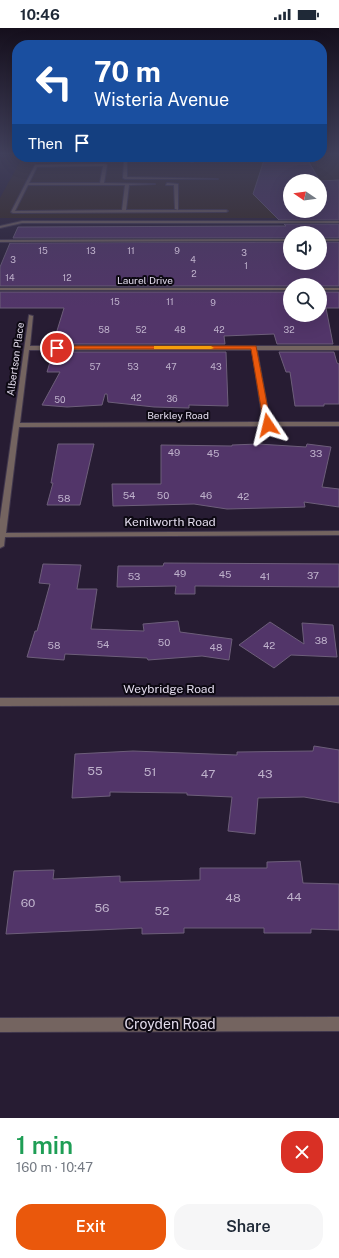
<!DOCTYPE html>
<meta charset="utf-8">
<style>
:root{--surface:#fff;--page:#f6f6f7;--text:#1f2937;--muted:#747a83;--accent:#ea580c}
body{margin:0;font-family:"Public Sans",sans-serif;background:var(--page);color:var(--text);height:100vh;display:flex;flex-direction:column;font-size:15px;white-space:nowrap}
*{box-sizing:border-box;margin:0}
p{font-size:13px;color:var(--muted)}
.icon{flex:none;width:22px;height:22px;fill:none;stroke:currentColor;stroke-width:2;stroke-linecap:round;stroke-linejoin:round}
.map{position:relative;height:1090px;overflow:hidden}
.side{display:flex;flex-direction:column;background:var(--surface);flex:1}
.side>*{flex:none}
.hud{position:absolute;left:12px;top:12px;width:315px;height:122px;border-radius:16px;box-shadow:0 4px 16px #0002;background:#1a4fa0;color:#fff;overflow:hidden}
.needle{width:26px;rotate:283deg}
.fabs{position:absolute;left:283px;top:146px;display:grid;gap:8px}
.fabs a{display:grid;place-items:center;width:44px;height:44px;border-radius:50%;background:var(--surface);box-shadow:0 4px 16px #0002;font-size:20px}
.pin{position:absolute;display:grid;place-items:center;width:34px;height:34px;color:#fff;margin:-17px;border:2px solid #fff;border-radius:50%;box-shadow:0 1px 4px #0007}
.me{position:absolute;width:44px;margin:-22px;rotate:350deg;stroke-linejoin:round;filter:drop-shadow(0 0 3px #0008)}
.turn{display:flex;align-items:center;gap:14px;height:84px;padding:0 16px;font-size:18px}
.turn .icon{width:52px;height:52px;stroke-width:2.5}
.turn b{display:block;font-size:28px;line-height:34px}
.then{display:flex;align-items:center;height:38px;padding:0 16px;background:#0003;gap:8px;font-size:15px}
.round{display:grid;place-items:center;flex:none;width:42px;height:42px;border-radius:16px;background:var(--page)}
.head{display:flex;align-items:center;justify-content:space-between;height:68px;padding:0 16px}
h1{font-size:24px;font-weight:600;line-height:30px;color:#1e9e55}
.primary-button{display:flex;gap:8px;margin-top:auto;padding:8px 16px}
.primary-button a{flex:1;height:46px;border-radius:16px;background:var(--accent);color:#fff;font-size:16px;font-weight:600;line-height:46px;text-align:center}
.primary-button a+a{background:var(--page);color:var(--text)}
.status{display:flex;justify-content:space-between;align-items:center;height:28px;padding:0 20px;background:var(--surface);direction:ltr}
.status svg{height:11px;fill:currentColor}
.map>svg:first-child{display:block}
</style>
<div class="status"><b>10:46</b><svg viewBox="0 0 49 12"><path d="M0 12V9h3v3zM5 12V6h3v6zM10 12V3h3v9zM15 12V0h3v12zM26 1h20v11H26zM47 4h2v5h-2z"/></svg></div>
<div class="map">
<svg width="339" height="1090" viewBox="0 0 339 1090">
<rect width="100%" height="100%" fill="#271c33"/>
<path fill="#342519" fill-rule="evenodd" d="M13,126h4v3h305v-3h17v64h-339v-20l22,-40h-11zM290,153h30v30h-30z"/>
<g fill="#523569" stroke="#6d5e7a" fill-rule="evenodd">
<path d="M265,129h41l14,24 19,-1v40h-60l-26,-26zM290,153h30v30h-30z"/>
<polygon points="284,196 339,196 339,210 320,210 320,205 290,205 290,210 13,210 18,199 286,198"/>
<polygon points="290,214 290,235 320,235 320,214 339,214 339,258 320,258 320,257 290,257 290,258 0,258 0,239 10,215"/>
<polygon points="0,264 290,264 290,287 320,287 320,264 339,264 339,280 326,280 333,316 277,316 274,306 224,308 225,316 55,316 58,306 56,306 64,280 0,280"/>
<polygon points="53,324 226,324 228,378 189,377 189,380 154,379 108,374 107,366 105,366 102,377 67,379 42,377 60,344 47,344"/>
<polygon points="279,324 334,324 337,335 339,336 339,376 324,376 324,378 295,378 290,344 286,344"/>
<polygon points="58,416 94,416 80,477 47,477 53,455 51,455"/>
<polygon points="258,416 306,419 307,416 331,419 322,459 339,461 339,479 304,474 305,479 227,481 194,476 113,478 112,456 161,456 161,417 232,418 232,417"/>
<polygon points="164,535 339,536 339,559 195,558 195,566 175,566 176,558 117,559 118,538 163,538"/>
<polygon points="43,536 81,537 77,561 97,561 91,601 144,603 143,596 178,593 180,604 232,611 229,632 202,628 148,632 147,630 65,626 64,632 27,629 35,603 37,603 50,556 39,555"/>
<polygon points="270,594 304,616 302,595 333,597 337,629 291,627 274,640 239,617"/>
<polygon points="314,718 339,722 339,775 304,769 258,770 255,806 228,803 232,769 187,767 187,765 110,764 110,768 72,770 75,726 133,723 237,727 237,724 313,723"/>
<polygon points="300,833 303,855 339,856 339,902 311,901 311,905 264,905 264,900 184,900 184,905 142,906 142,900 6,906 14,843 54,842 53,851 120,848 120,854 200,852 200,840 267,840 267,834"/>
</g>
<g fill="none" stroke-linecap="round" stroke-linejoin="round">
<defs>
<g id="service">
<polygon points="189,129 193,129 193,134 191,134"/>
<polygon points="25,131 82,131 84,132 26,133"/>
<polygon points="96,131 127,131 127,149 218,151 125,151 123,150 124,133 95,133"/>
<path d="M105,136l2,1 -3,18 51,1 -26,1 -3,25h100l2,1 -2,1 -213,1 -2,-1 24,-47zM103,138l-3,17h-71l8,-16zM28,157h97l-3,25 -107,1z"/>
<polygon points="167,155 178,156 178,182 175,181 174,157 166,157"/>
</g>
<g id="minor">
<polygon points="22,193 339,193 339,195 22,195 0,200 0,198"/>
<polygon points="290,211 290,213 0,214 0,212"/>
<rect x="320" y="211" width="19" height="2"/>
<rect x="0" y="260" width="290" height="2"/>
<rect x="320" y="260" width="19" height="2"/>
<path d="M29,287l4,1 -3,30h309v4h-82l13,72h69v4l-320,1 -13,106 333,-2v4l-334,2 -1,9 -4,2v-29zM29,322h223l11,72 -243,1z"/>
<polygon points="339,669 339,677 0,678 0,670"/>
<polygon points="339,989 339,1003 0,1004 0,990"/>
</g>
</defs>
<use href="#service" stroke="#41374d" stroke-width="2"/>
<use href="#minor" stroke="#41374d" stroke-width="2"/>
<use href="#service" fill="#746460" fill-rule="evenodd"/>
<use href="#minor" fill="#746460" fill-rule="evenodd"/>
</g>
<linearGradient id="sky" x2="0" y2="1"><stop stop-color="#150f1c"/><stop offset="0.45" stop-color="#41405b"/><stop offset="1" stop-color="#41405b" stop-opacity="0"/></linearGradient>
<rect width="339" height="279" fill="url(#sky)"/>
<polygon fill="#ea580c" stroke="#983908" points="55,318 256,318 271,397 268,399 264,397 251,321 55,321"/>
<polygon fill="#f59e0b" points="154,318 211,318 214,320 211,321 154,321"/>
<g text-anchor="middle" stroke-width="4" stroke-linejoin="round" paint-order="stroke">
<g font-size="9" fill="#bfb2cc">
<text x="43" y="226">15</text>
<text x="91" y="226">13</text>
<text x="131" y="226">11</text>
<text x="177" y="226">9</text>
<text x="244" y="228">3</text>
<text x="13" y="235">3</text>
<text x="193" y="235">4</text>
<text x="246" y="241">1</text>
<text x="194" y="249">2</text>
<text x="10" y="253">14</text>
<text x="67" y="253">12</text>
<text x="115" y="277">15</text>
<text x="170" y="277">11</text>
<text x="213" y="278">9</text>
<text x="104" y="305">58</text>
<text x="141" y="305">52</text>
<text x="180" y="305">48</text>
<text x="219" y="305">42</text>
<text x="289" y="305">32</text>
<text x="95" y="342">57</text>
<text x="133" y="342">53</text>
<text x="171" y="342">47</text>
<text x="216" y="342">43</text>
<text x="136" y="373">42</text>
<text x="172" y="374">36</text>
<text x="60" y="375">50</text>
</g>
<g font-size="10" fill="#e3dced" stroke="#0d0913">
<text x="145" y="256">Laurel Drive</text>
<text transform="translate(15 331) rotate(-82)" y="4">Albertson Place</text>
<text x="178" y="391">Berkley Road</text>
</g>
<g font-size="10" fill="#bfb2cc">
<text x="174" y="428">49</text>
<text x="213" y="429">45</text>
<text x="316" y="429">33</text>
<text x="129" y="471">54</text>
<text x="163" y="471">50</text>
<text x="206" y="471">46</text>
<text x="243" y="472">42</text>
<text x="64" y="474">58</text>
<text x="180" y="549">49</text>
<text x="225" y="550">45</text>
<text x="313" y="551">37</text>
<text x="134" y="552">53</text>
<text x="265" y="552">41</text>
<text x="321" y="616">38</text>
<text x="164" y="618">50</text>
<text x="103" y="620">54</text>
<text x="54" y="621">58</text>
<text x="269" y="621">42</text>
<text x="216" y="623">48</text>
</g>
<g font-size="12" fill="#e3dced" stroke="#0d0913">
<text x="170" y="498">Kenilworth Road</text>
<text x="169" y="665">Weybridge Road</text>
</g>
<g font-size="12" fill="#bfb2cc">
<text x="95" y="747">55</text>
<text x="150" y="748">51</text>
<text x="208" y="750">47</text>
<text x="265" y="750">43</text>
<text x="294" y="873">44</text>
<text x="233" y="874">48</text>
<text x="28" y="879">60</text>
<text x="102" y="884">56</text>
<text x="162" y="887">52</text>
</g>
<g font-size="14" fill="#e3dced" stroke="#0d0913">
<text x="170" y="1001">Croyden Road</text>
</g>
</g>
</svg>
<div class="fabs">
<a><svg class="needle" viewBox="-14 -14 28 28"><path d="M0-13l5 13h-10z" fill="#e53935"/><path d="M0 13l5-13h-10z" fill="#747a83"/></svg></a>
<a><svg class="icon" aria-label="sound" viewBox="0 0 24 24"><path d="M4 9h4l5-4v14l-5-4H4zM17 9q2 3 0 6"/></svg></a>
<a><svg class="icon" aria-label="search" viewBox="0 0 24 24"><circle cx="10" cy="10" r="6"/><path d="M15 15l6 6"/></svg></a>
</div>
<div class="pin" style="left:57px;top:320px;background:#d93025"><svg class="icon" aria-label="arrive" viewBox="0 0 24 24"><path d="M6 21V4h12l-3 4 3 4H6"/></svg></div>
<svg class="me" style="left:268px;top:397px" viewBox="-20 -20 40 40"><path d="M0-17L14 15 0 8-14 15z" fill="#ea580c" stroke="#fff" stroke-width="4"/></svg>
<div class="hud">
<div class="turn"><svg class="icon" aria-label="left" viewBox="0 0 24 24"><path d="M17 20v-9H6M10 6l-5 5 5 5"/></svg><div><b>70 m</b>Wisteria Avenue</div></div>
<div class="then">Then<svg class="icon" aria-label="arrive" viewBox="0 0 24 24"><path d="M6 21V4h12l-3 4 3 4H6"/></svg></div>
</div>
</div>
<section class="side">
<div class="head"><div><h1>1 min</h1><p>160 m · 10:47</p></div><a class="round" style="background:#d93025;color:#fff"><svg class="icon" aria-label="close" viewBox="0 0 24 24"><path d="M6 6l12 12M18 6L6 18"/></svg></a></div>
<div class="primary-button"><a>Exit</a><a>Share</a></div>
</section>
